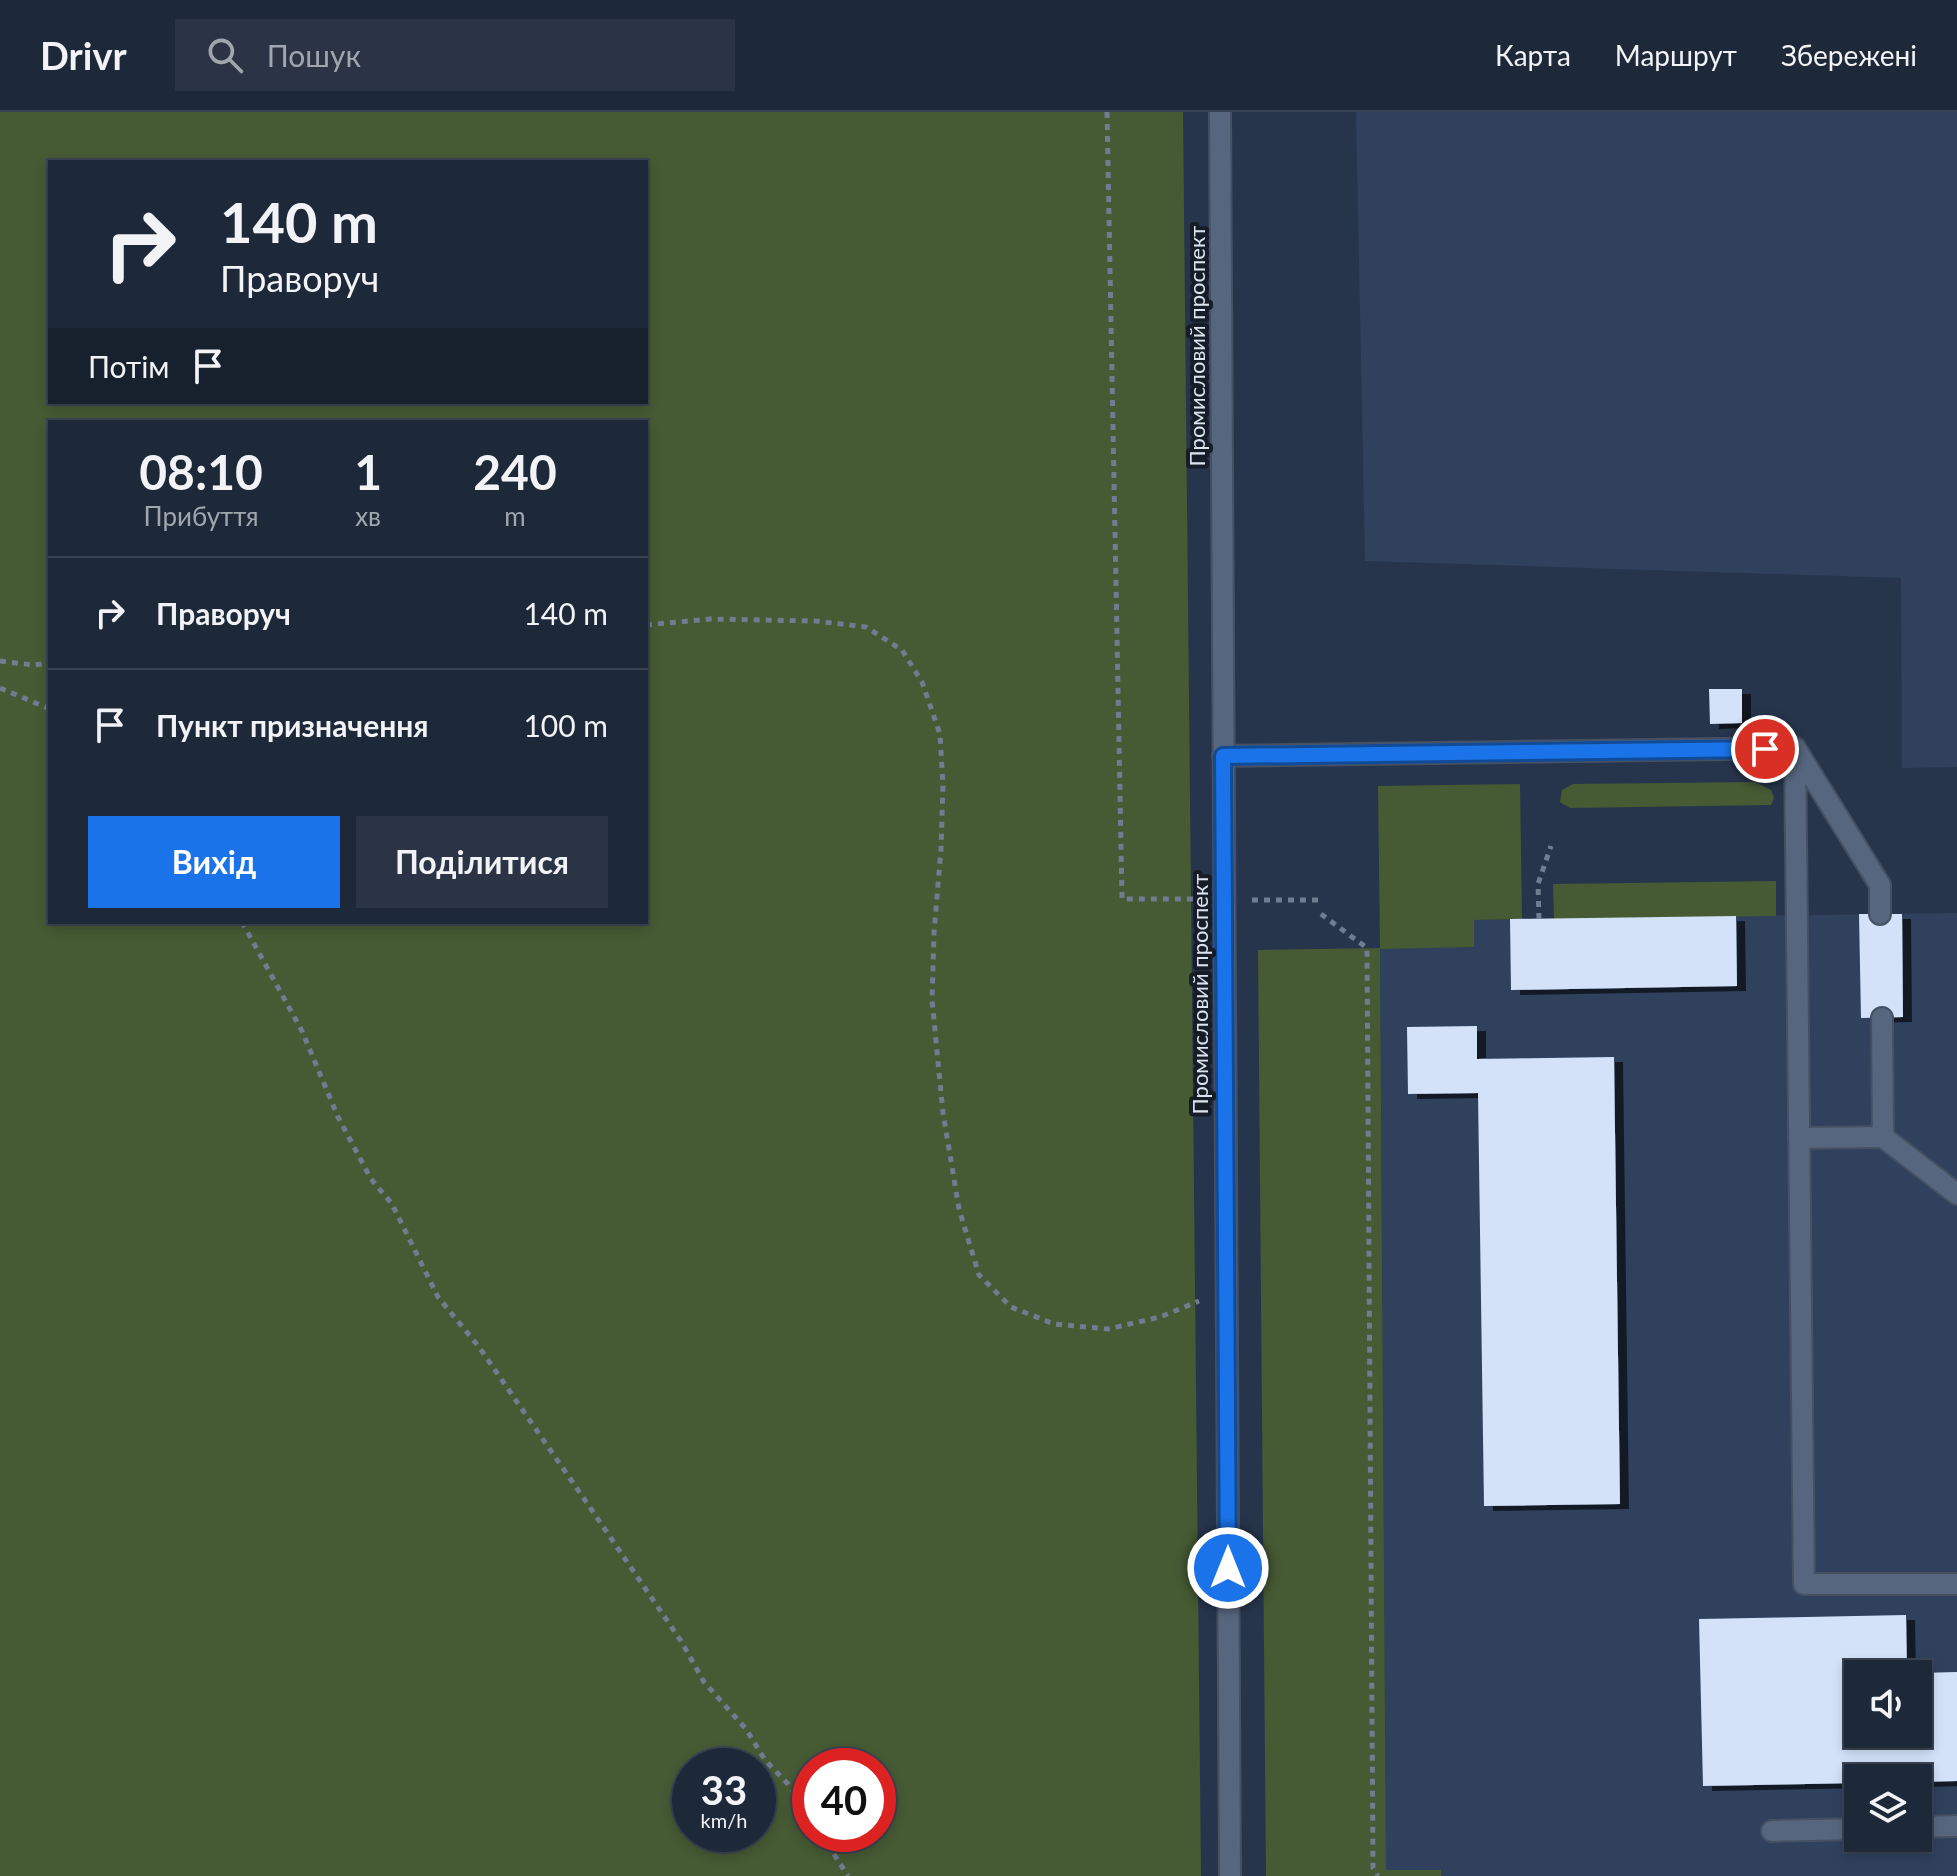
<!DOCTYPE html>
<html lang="uk">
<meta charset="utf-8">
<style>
:root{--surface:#1d2839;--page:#2a3444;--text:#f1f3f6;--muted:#a0a6ae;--line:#3b4453;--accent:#1a73e8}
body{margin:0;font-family:Lato,sans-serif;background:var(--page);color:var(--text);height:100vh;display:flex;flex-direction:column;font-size:30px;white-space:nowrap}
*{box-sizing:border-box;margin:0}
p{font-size:26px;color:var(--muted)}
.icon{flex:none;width:44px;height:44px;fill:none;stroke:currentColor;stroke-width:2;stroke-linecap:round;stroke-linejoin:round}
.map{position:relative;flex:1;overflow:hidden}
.panel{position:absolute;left:48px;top:308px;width:600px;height:504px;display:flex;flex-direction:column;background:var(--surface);border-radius:0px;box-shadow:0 4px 12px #0003,0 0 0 2px var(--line)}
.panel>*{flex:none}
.top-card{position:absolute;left:48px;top:48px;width:600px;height:244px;border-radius:0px;box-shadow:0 4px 12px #0003,0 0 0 2px var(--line);background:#1d2839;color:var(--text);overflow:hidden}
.tools{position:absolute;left:1844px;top:1548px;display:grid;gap:16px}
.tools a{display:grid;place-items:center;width:88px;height:88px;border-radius:0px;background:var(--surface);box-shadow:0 4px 12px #0003,0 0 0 2px var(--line);font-size:40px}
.speed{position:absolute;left:672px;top:1636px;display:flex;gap:16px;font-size:40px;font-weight:700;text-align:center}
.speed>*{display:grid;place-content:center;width:104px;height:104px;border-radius:50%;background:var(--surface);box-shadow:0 4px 12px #0003,0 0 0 2px var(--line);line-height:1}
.speed small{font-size:20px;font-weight:400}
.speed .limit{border:12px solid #d22;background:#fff;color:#111}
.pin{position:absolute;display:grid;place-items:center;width:68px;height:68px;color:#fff;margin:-34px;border:4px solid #fff;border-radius:50%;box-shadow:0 2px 8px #0007}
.me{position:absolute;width:88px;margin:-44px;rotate:0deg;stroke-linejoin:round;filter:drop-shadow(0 0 6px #0008)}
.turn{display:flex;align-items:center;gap:28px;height:168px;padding:0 40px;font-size:36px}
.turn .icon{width:104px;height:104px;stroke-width:2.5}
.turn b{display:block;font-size:56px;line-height:68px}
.then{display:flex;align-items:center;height:76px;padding:0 40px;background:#0003;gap:16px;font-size:30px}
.eta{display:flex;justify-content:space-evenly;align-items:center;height:136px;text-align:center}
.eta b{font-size:48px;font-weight:700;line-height:56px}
.button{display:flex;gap:16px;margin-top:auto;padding:16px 40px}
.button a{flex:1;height:92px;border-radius:0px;background:var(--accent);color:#fff;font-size:32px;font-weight:700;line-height:92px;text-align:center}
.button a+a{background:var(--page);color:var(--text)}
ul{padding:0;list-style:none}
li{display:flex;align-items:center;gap:24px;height:112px;padding:0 40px;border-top:2px solid var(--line)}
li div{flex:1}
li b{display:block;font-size:30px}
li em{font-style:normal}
header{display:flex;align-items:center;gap:48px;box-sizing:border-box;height:112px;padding:0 40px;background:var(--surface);border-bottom:2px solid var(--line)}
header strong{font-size:38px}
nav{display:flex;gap:44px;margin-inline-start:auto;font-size:28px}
.search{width:560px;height:72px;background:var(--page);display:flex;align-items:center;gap:20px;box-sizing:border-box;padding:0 28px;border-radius:0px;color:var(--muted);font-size:30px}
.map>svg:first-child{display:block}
</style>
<header>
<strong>Drivr</strong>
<div class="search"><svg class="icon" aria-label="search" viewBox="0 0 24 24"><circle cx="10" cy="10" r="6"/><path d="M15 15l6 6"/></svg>Пошук</div>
<nav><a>Карта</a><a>Маршрут</a><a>Збережені</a></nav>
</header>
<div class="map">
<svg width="1957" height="1764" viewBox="0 0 1957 1764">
<defs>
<filter id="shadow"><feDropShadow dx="9" dy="5" stdDeviation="0" flood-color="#0009"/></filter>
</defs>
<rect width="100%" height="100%" fill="#27354c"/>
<g fill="#2f415d" fill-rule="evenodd">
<polygon points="1356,0 1957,0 1957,655 1902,656 1901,466 1365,449"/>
<path d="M1957,801v963h-516v-6h-55l-6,-922 94,-1v-27zM1858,1562h60v60h-60zM1858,1666h60v60h-60z"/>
</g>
<g fill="#465a34" fill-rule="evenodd">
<path d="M0,0h1183l18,1764h-1201zM646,50v240h-596v-240zM646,310v500h-596v-500zM758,1654v68h-68v-68zM878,1654v68h-68v-68z"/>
<polygon points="1755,670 1771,678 1774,686 1771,693 1570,696 1560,690 1562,678 1573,672"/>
<polygon points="1520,672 1522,807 1474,808 1474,835 1380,837 1386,1758 1441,1758 1441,1764 1266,1764 1258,838 1380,836 1378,674"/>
<polygon points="1776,769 1776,804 1554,807 1553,772"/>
</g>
<g fill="#d3e2f9" filter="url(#shadow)">
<polygon points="1709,577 1742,577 1742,611 1710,612"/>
<polygon points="1859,802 1902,802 1903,905 1861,906"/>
<polygon points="1736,804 1737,874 1511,878 1510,807"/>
<polygon points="1477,914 1477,947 1614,945 1620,1392 1484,1394 1478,981 1408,982 1407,915"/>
<polygon points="1906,1503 1907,1562 1858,1562 1858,1622 1918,1622 1918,1561 1957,1560 1957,1669 1918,1670 1918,1666 1858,1666 1858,1671 1703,1674 1699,1507"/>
</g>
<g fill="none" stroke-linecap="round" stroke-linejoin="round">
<defs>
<g id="service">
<polyline points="1795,636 1880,773 1880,802"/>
<polyline points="1223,644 1795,636 1804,1472 1957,1472"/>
<polyline points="1882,906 1883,1025"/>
<polyline points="1799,1026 1883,1025 1957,1082"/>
<polyline points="1918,1715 1957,1714"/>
<polyline points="1772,1719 1858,1717"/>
</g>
<polyline id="tertiary" points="1220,0 1230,1764"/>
</defs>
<use href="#service" stroke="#455063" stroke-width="24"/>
<use href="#tertiary" stroke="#455063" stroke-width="24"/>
<g stroke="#707c90" stroke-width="5" stroke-dasharray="6 6" stroke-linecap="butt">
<polyline points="1107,0 1122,787 1198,787"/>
<polyline points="646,513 710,507 816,509 866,515 902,538 922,570 940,622 943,673 941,737 934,821 932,888 943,1001 959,1097 979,1163 1011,1195 1054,1212 1108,1217 1160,1205 1199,1189"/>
<polyline points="0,549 33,553 50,551"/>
<polyline points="0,576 50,597"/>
<polyline points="1252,788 1321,788"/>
<polyline points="1321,802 1367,836 1373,1756 1378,1764"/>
<polyline points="1539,807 1538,772 1551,734"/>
<polyline points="242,810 302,919 338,1005 371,1067 392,1092 438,1185 479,1235 589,1394 681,1529 704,1570 746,1617 765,1648 788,1672 810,1705"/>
<polyline points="821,1722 848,1764"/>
</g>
<use href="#service" stroke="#56667e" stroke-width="20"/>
<use href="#tertiary" stroke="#56667e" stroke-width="20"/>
</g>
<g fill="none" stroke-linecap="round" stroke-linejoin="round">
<defs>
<polyline id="route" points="1228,1456 1223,644 1765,637"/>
</defs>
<use href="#route" stroke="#114b97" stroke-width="20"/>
<use href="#route" stroke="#1a73e8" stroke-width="14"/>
</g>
<g text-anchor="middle" stroke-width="8" stroke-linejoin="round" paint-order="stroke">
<g font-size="22" fill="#dae3f1" stroke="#161d27">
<text transform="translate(1197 234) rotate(-90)" y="8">Промисловий проспект</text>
<text transform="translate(1200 882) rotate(-90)" y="8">Промисловий проспект</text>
</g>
</g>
</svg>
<div class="tools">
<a><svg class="icon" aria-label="sound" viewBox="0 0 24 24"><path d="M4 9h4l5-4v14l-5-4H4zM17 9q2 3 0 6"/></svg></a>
<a><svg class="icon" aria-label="layers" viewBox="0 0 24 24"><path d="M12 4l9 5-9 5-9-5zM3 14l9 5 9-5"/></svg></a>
</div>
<div class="speed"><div>33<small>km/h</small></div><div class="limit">40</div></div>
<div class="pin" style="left:1765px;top:637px;background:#d93025"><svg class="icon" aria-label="arrive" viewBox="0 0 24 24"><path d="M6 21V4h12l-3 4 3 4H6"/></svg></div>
<svg class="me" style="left:1228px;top:1456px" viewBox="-20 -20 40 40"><circle r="17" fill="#1a73e8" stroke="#fff" stroke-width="3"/><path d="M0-11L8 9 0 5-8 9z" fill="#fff"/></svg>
<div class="top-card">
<div class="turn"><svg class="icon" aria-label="right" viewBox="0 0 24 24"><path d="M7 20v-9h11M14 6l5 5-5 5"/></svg><div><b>140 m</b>Праворуч</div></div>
<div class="then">Потім<svg class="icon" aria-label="arrive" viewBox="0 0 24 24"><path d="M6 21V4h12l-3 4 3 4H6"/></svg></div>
</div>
<section class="panel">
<div class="eta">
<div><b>08:10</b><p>Прибуття</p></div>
<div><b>1</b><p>хв</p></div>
<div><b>240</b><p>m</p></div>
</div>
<ul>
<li><svg class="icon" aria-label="right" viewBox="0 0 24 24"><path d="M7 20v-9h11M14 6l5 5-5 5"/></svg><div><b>Праворуч</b></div><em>140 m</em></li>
<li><svg class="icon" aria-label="arrive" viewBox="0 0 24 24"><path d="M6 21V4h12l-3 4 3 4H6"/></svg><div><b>Пункт призначення</b></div><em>100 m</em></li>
</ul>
<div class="button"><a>Вихід</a><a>Поділитися</a></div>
</section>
</div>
